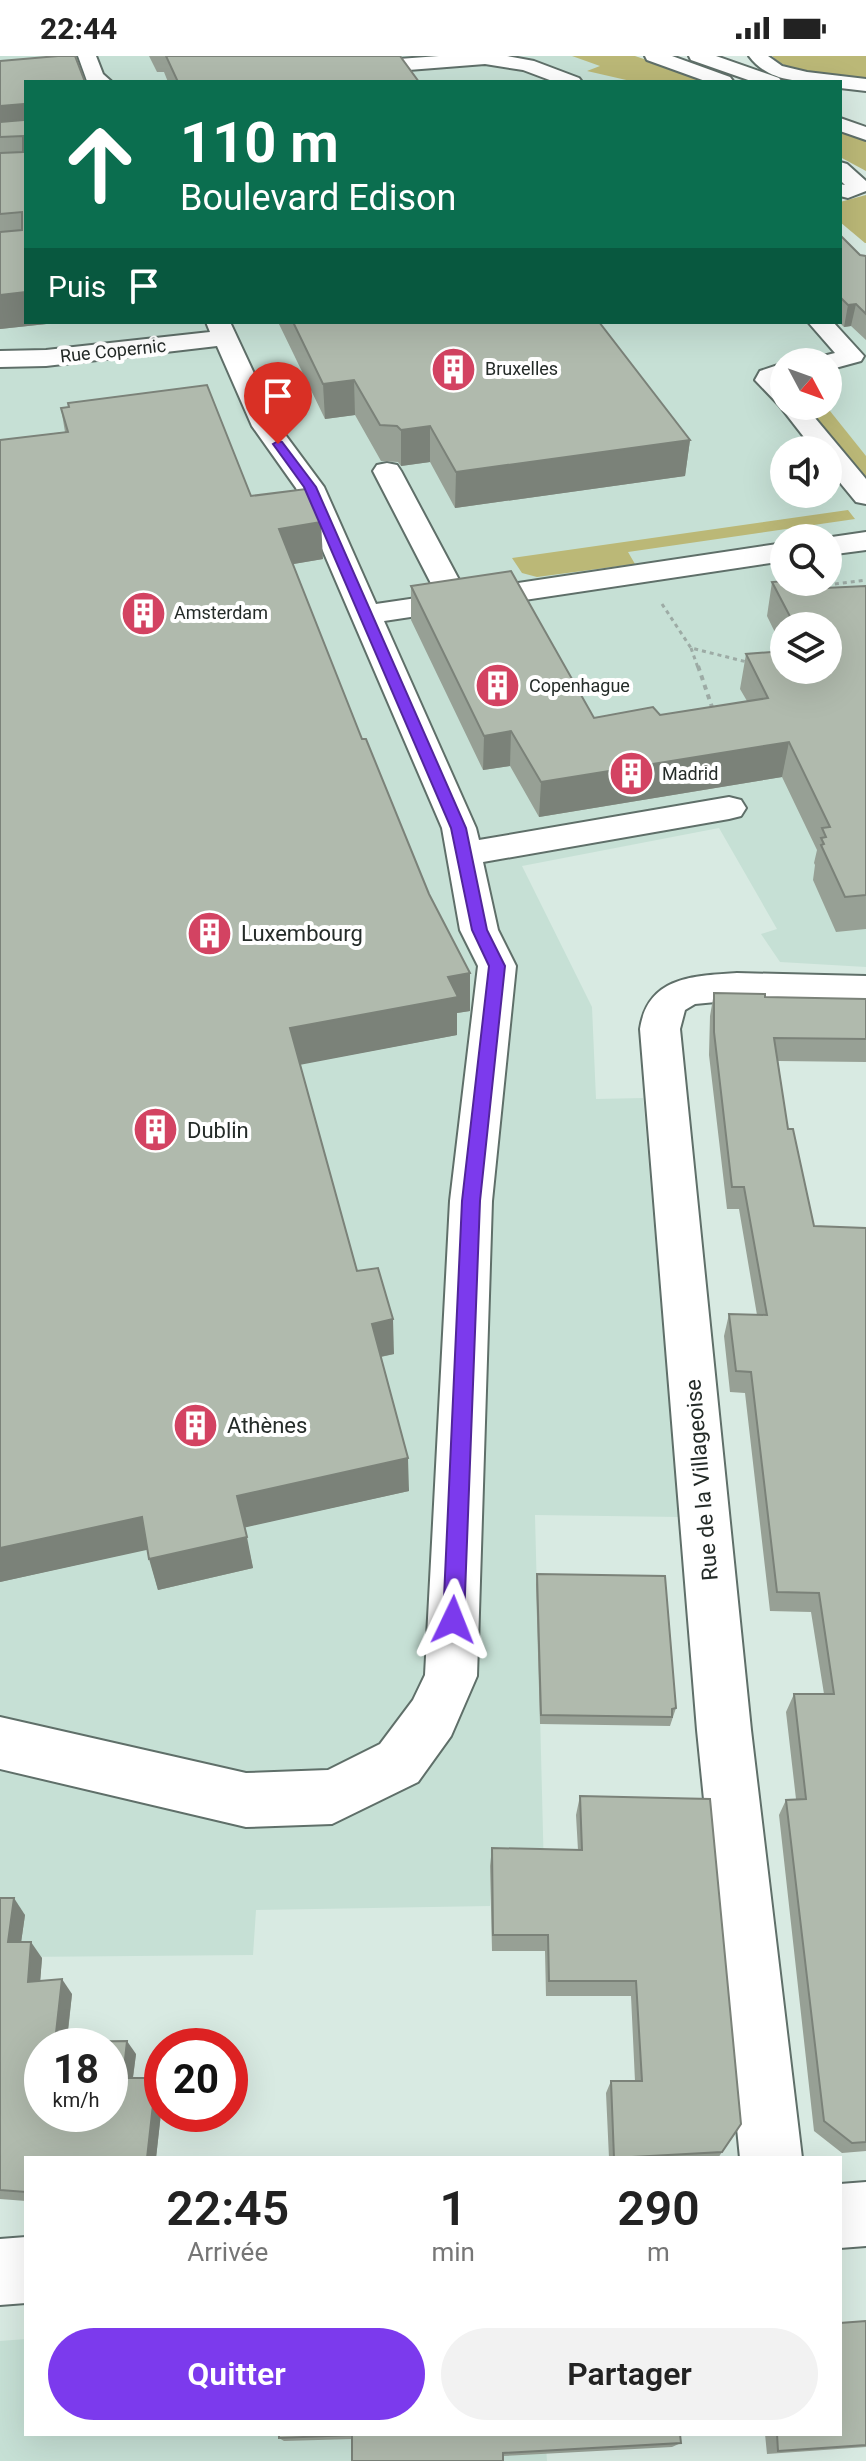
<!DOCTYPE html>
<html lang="fr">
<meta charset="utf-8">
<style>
:root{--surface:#fff;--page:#f2f2f2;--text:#222;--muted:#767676;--accent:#7c3aed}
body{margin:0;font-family:Roboto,sans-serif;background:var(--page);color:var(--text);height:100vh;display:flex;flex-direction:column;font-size:30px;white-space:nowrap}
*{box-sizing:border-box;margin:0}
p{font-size:26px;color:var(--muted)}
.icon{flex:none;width:44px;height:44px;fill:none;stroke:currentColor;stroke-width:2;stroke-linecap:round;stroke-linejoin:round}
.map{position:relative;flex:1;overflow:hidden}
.panel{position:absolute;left:24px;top:2100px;width:818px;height:280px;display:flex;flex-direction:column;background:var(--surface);border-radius:0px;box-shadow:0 8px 32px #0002}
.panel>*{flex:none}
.banner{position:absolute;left:24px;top:24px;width:818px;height:244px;border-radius:0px;box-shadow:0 8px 32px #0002;background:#0b6e4f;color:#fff;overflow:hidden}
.needle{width:52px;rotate:131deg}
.buttons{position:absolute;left:770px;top:292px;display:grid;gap:16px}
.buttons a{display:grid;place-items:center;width:72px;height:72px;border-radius:50%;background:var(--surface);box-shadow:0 8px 32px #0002;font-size:40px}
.speed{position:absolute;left:24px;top:1972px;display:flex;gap:16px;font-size:40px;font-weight:700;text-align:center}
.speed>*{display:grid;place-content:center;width:104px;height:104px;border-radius:50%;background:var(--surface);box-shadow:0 8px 32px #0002;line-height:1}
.speed small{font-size:20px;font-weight:400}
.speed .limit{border:12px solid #d22;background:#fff;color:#111}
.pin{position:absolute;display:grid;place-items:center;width:68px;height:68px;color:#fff;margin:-82px -34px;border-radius:50% 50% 50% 0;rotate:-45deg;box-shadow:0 0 8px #0007}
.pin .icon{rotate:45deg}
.me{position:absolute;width:88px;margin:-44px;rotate:2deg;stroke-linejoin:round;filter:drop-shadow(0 0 6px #0008)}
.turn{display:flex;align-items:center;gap:28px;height:168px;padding:0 24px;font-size:36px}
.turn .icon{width:104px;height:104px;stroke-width:2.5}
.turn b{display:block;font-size:56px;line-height:68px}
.then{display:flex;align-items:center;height:76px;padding:0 24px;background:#0003;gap:16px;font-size:30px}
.eta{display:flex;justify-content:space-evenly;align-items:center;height:136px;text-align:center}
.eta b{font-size:48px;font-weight:600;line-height:56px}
.action{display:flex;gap:16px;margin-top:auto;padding:16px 24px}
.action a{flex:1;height:92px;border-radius:48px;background:var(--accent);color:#fff;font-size:32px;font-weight:600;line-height:92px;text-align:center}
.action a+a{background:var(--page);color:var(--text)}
.status{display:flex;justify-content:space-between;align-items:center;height:56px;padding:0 40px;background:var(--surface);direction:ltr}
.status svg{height:22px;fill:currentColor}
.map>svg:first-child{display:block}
</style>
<div class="status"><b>22:44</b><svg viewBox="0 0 49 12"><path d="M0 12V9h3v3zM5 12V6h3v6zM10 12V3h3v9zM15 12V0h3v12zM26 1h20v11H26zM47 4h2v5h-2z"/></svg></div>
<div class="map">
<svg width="866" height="2405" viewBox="0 0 866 2405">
<rect width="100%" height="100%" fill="#d8eae2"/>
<g fill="#c6e0d5" fill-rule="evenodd">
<path d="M0,0h619l69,26h-662v240h814l26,-40v685l-86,-5 -19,-28 16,-5 -58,-101 -197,38 70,141 4,92 47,-1 36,419 -144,-2 9,358 -53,-7 -1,40 -234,4 -3,45 -234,2 -19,-42zM784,306h44v44h-44zM784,394h44v44h-44zM784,482h44v44h-44zM784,570h44v44h-44z"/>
<polygon points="26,2283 26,2378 545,2378 547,2405 0,2405 0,2285"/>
</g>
<g fill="#bbb877">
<polygon points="572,0 635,0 712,26 635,26 587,15 600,10"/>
<path d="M772,0h94v24c-25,-3 -78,-5 -94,-24z"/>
<polygon points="840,75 866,84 866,115 840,101"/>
<polygon points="866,139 866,187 865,187 840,166 840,146"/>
<polygon points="806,350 826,350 866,400 866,427"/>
<polygon points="848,454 855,463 628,496 635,508 537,521 522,517 512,502"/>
</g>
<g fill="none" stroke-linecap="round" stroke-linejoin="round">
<defs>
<g id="minor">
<polygon points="78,0 96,0 103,18 112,26 87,25"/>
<polygon points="439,0 507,0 534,5 579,22 582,26 555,26 523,14 485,8 345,19 336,13 345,7"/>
<path d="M749,0h19l14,10 25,6 59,7v12l-26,-3v-6c-32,0 -70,3 -91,-26z"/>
<polygon points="840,106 847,108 866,125 866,135 848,142 840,140 840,128 845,129 840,124"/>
<polygon points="206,266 230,266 278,369 324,431 376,548 437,539 373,415 377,409 387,407 397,409 401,415 465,535 784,487 784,505 384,565 476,772 479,784 729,741 741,744 746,752 741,760 729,763 483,806 498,874 516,910 492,1145 477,1620 451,1680 418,1726 332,1768 246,1771 0,1713 0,1661 246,1717 328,1714 380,1688 413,1644 425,1619 450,1145 478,910 460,874 442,772 296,432 252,370 217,290 46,310 0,311 0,295 46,294 210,276"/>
<polygon points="808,266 833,266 864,300 861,305 828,314 828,306 815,306 819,301 835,297"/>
<polygon points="784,307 784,350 805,350 866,423 866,448 856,446 828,412 828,394 814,394 779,349 755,324 760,315"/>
<polygon points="866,476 866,494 828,499 828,482 825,482"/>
<path d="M737,917l129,3v26l-129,-2 -42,4 -10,6 -5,19 71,701 51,428h-62l-43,-428 -57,-701c8,-53 54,-53 97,-56z"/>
<polygon points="866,2126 866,2190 840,2192 840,2128"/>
<polygon points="26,2181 26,2247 0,2249 0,2183"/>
</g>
<g id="major">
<polygon points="645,0 672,0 730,21 733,25 708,26 647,4"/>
<polygon points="689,0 716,0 779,22 782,26 754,26 691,4"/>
<polygon points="840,62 866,71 866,84 840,75"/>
</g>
</defs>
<use href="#minor" stroke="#5f6f69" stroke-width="4"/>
<use href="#major" stroke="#5f6f69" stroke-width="4"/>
<g stroke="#9daba5" stroke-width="3" stroke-dasharray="4 4" stroke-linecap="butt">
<polyline points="819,530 866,524"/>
<polyline points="662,548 691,592 751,607"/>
<polyline points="691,592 698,612"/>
</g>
<polyline stroke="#9daba5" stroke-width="4" stroke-dasharray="5 5" stroke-linecap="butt" points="698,610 714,657"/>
<use href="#minor" fill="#fff" fill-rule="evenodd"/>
<use href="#major" fill="#fff" fill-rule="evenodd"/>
</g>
<g fill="#97a095" fill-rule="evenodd">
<polygon points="58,0 65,266 0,273 0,5"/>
<polygon points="149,0 400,0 419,26 168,26 164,16 157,16"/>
<polygon points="840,179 860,199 866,200 866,284 851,270 844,271 839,266"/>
<polygon points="278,266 599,266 690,384 685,420 455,452 430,406 401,410 398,406 381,405 355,359 325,363"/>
<polygon points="61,352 251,440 323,503 293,508 362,683 429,838 470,917 470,955 457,957 457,979 300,1008 357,1215 394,1298 381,1301 409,1435 244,1471 253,1512 158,1534 147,1493 0,1526 0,384 65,376"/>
<path d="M772,526l53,6 41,-2v343l-30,3 -23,-52 2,-15 -1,-2 3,-13 -35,-73 -243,40 -29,-51 -27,4 -72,-150v-34l183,132 66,-3 87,-14 -7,-12 6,-35 38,-3 -17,-35zM784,570h44l-44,44z"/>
<polygon points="714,937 765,941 866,943 866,1006 778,1005 788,1073 814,1170 866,1172 866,2095 842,2097 814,2075 779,1759 786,1744 796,1743 786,1656 794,1638 824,1638 811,1556 770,1555 745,1337 730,1336 724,1280 729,1258 757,1259 739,1153 727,1153 709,999 710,960"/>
<polygon points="537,1518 676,1652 670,1670 540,1668 536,1528"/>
<polygon points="580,1740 741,2068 718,2102 609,2102 606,2037 611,2025 635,2025 631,1940 546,1940 545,1895 492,1895 490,1810 492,1792 578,1794 576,1759"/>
<polygon points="0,1842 25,1859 21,1886 42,1902 40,1925 72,1938 67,1986 136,1998 133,2022 156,2022 162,2033 162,2048 156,2102 26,2102 26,2145 0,2143"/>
<polygon points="866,2265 866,2391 767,2398 765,2378 840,2378"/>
<polygon points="279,2378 681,2387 672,2391 503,2400 352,2383 284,2385 279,2382"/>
</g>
<g fill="#7b8279">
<polygon points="23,48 26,67 0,81 0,50"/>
<polygon points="26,236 26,266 65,266 0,273 0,239"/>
<polygon points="856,248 851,270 844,271 848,249"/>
<polygon points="354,324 355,359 325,363 323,328"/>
<polygon points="430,370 430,406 401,410 401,374"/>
<polygon points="690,384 685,420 455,452 456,416"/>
<polygon points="321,466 323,503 282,510 279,473"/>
<polygon points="511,675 510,710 483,714 484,680"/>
<polygon points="789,686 782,721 539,761 541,726"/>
<polygon points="470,917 470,955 457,957 457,979 294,1010 290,972 448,921"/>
<polygon points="393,1263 394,1298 374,1302 372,1268"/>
<polygon points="408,1402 409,1435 243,1472 237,1440"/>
<polygon points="142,1461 151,1493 0,1526 0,1492"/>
<polygon points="247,1481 253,1512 158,1534 149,1503"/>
<polygon points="14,1842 25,1859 19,1901 8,1886"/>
<polygon points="31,1886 42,1902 39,1941 28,1926"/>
<polygon points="62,1923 72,1938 66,1990 55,1986"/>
<polygon points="127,1985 136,1998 131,2035 123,2022"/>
<polygon points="156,2022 162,2033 162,2048 156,2102 147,2102"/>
</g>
<g fill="#b0baad" stroke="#7b8279" stroke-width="2" fill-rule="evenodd">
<polygon points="58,0 75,0 85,26 26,26 26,236 0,239 0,176 22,174 22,156 0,158 0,97 23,96 23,80 0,81 0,66 23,64 23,48 0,50 0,5"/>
<polygon points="166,0 400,0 419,26 178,26"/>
<polygon points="840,179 860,199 866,200 866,258 856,248 848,249 840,241"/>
<polygon points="293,266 599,266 690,384 456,416 430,370 401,374 397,370 380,369 354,324 323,328"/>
<polygon points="207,329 251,440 306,433 321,466 279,473 362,683 366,683 429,838 470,917 448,921 458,941 290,972 357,1215 378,1212 393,1263 372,1268 408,1402 237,1440 247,1481 149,1503 142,1461 0,1492 0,384 68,376 61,352 69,351 68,347"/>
<polygon points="511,515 594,662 653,651 660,659 768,642 746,598 784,595 784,614 828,614 828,570 795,570 772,526 784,525 784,526 821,526 825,532 866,530 866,839 845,841 821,789 824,788 821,782 826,781 822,772 830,771 789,686 541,726 511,675 484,680 411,530"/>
<polygon points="714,937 765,938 765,941 866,943 866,983 774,982 788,1073 793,1073 814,1170 866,1172 866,2086 852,2087 824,2065 786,1744 806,1743 794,1638 834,1638 819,1537 777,1536 751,1316 736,1315 729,1258 767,1259 744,1131 732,1131 714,976"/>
<polygon points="537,1518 665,1520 676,1652 672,1653 672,1661 541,1659"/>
<polygon points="580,1740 710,1743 741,2068 722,2096 614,2102 611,2025 642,2025 636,1925 549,1925 548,1879 493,1879 492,1792 582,1794"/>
<path d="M0,1842h14l-6,44h23l-3,40 34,-3 -7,63 72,-1 -4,37h33l-9,80h-121v34l-26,-2zM42,1990h68v68h-68z"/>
<polygon points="866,2265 866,2389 778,2395 777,2378 840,2378 840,2267"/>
<polygon points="279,2378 680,2378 681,2387 503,2397 503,2405 352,2405 352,2379 279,2382"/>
</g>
<polygon fill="#7c3aed" stroke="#51269a" stroke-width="2" points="278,385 282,386 316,431 466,772 487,874 505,910 480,1145 464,1564 461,1571 453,1574 446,1571 443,1564 462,1145 489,910 472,874 451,772 304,431 273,388"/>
<defs>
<symbol id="building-disc" viewBox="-11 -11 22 22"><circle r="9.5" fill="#d34362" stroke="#fff"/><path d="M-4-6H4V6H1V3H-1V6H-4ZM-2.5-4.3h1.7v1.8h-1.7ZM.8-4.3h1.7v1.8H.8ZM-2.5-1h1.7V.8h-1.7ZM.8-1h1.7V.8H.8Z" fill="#fff"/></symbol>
</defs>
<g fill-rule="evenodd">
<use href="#building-disc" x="428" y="288" width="51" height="51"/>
<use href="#building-disc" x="118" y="532" width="51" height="51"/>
<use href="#building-disc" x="472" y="604" width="51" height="51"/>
<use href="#building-disc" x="606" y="692" width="51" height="51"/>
<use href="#building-disc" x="184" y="852" width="51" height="51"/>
<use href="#building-disc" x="130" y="1048" width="51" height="51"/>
<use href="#building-disc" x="170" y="1344" width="51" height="51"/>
</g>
<g text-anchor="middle" stroke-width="8" stroke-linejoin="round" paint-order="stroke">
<g font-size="18" fill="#242b28" stroke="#fff">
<text transform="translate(113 295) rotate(-6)" y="6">Rue Copernic</text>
</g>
<g font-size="18" fill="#242b28" stroke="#fff" text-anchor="start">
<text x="485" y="319">Bruxelles</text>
<text x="174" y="563">Amsterdam</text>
<text x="529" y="636">Copenhague</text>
<text x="662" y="724">Madrid</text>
</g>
<g font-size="22" fill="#242b28" stroke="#fff" text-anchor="start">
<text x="241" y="885">Luxembourg</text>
<text x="187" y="1082">Dublin</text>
<text x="227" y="1377">Athènes</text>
</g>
<g font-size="22" fill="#242b28" stroke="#fff">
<text transform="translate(701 1424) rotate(-95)" y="8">Rue de la Villageoise</text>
</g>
</g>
</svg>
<div class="buttons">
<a><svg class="needle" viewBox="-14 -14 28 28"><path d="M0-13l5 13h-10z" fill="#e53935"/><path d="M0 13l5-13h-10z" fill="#767676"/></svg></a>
<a><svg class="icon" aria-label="sound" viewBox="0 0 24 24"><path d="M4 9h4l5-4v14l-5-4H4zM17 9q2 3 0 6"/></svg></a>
<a><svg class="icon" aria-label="search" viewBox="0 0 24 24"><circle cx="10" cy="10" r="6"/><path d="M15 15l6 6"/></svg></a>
<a><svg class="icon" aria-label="layers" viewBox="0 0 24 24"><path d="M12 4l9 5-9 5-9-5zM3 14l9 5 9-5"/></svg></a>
</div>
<div class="speed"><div>18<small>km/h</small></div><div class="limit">20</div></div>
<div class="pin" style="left:278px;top:388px;background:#d93025"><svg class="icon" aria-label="arrive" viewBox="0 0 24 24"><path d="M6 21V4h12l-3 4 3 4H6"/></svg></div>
<svg class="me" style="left:453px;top:1564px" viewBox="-20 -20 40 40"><path d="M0-17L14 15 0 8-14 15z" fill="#7c3aed" stroke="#fff" stroke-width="4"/></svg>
<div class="banner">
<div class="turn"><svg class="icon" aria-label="ahead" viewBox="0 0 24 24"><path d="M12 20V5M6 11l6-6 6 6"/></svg><div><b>110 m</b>Boulevard Edison</div></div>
<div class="then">Puis<svg class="icon" aria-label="arrive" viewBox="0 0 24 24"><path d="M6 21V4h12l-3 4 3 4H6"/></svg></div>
</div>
<section class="panel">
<div class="eta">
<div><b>22:45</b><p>Arrivée</p></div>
<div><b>1</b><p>min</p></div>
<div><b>290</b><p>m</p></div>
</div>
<div class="action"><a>Quitter</a><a>Partager</a></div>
</section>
</div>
